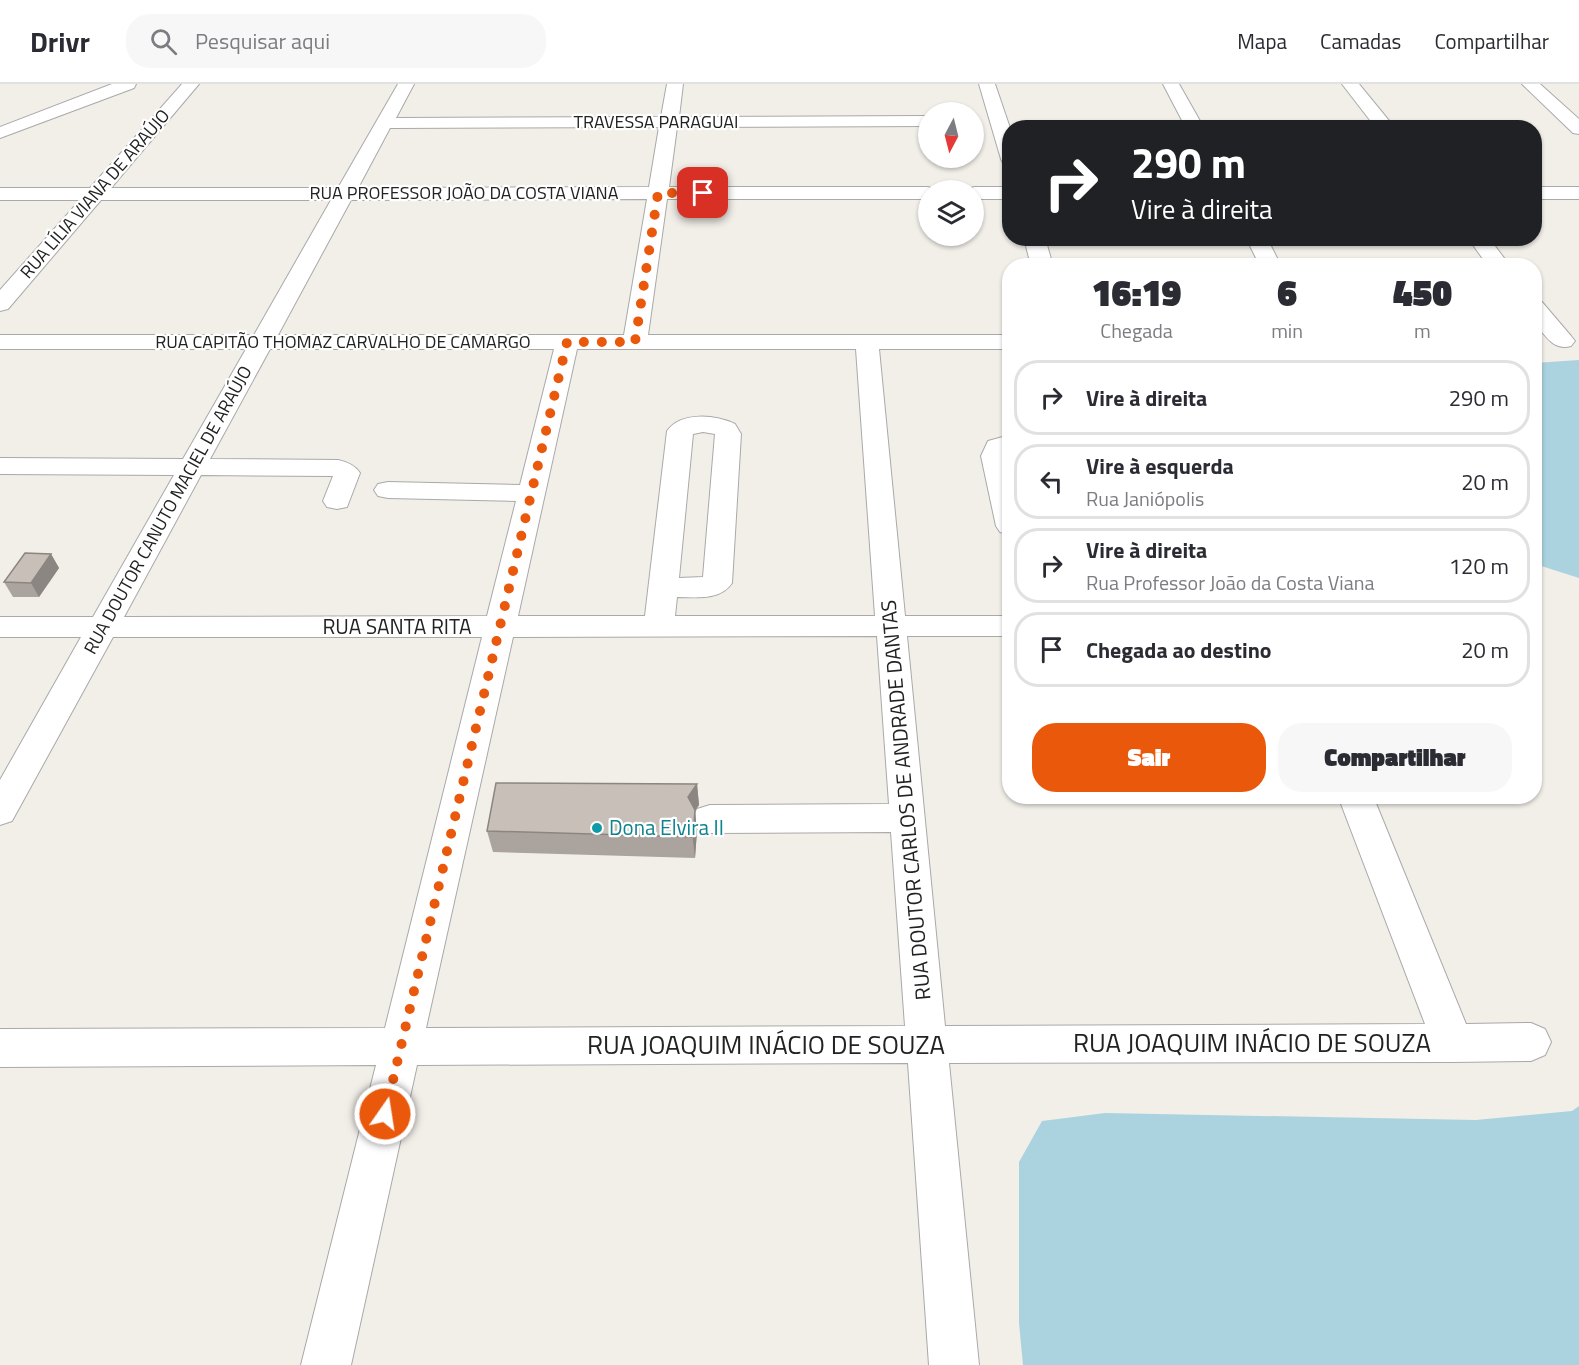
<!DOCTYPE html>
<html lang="pt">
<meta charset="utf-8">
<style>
:root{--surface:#fff;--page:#f7f7f7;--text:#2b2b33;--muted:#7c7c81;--line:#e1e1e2;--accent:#ea580c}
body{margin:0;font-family:"Titillium Web",sans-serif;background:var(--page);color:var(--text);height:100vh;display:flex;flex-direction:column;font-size:22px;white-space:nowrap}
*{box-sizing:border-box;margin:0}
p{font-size:20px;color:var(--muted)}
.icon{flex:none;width:33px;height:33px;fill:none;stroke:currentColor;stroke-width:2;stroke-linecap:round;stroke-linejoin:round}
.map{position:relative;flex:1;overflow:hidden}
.side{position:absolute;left:1002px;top:174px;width:540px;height:546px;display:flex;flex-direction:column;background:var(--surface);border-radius:24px;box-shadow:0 2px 4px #0004}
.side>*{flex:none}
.hud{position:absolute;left:1002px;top:36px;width:540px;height:126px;border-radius:24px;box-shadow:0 2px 4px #0004;background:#202124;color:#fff;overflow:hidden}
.needle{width:39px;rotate:187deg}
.tools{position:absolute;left:918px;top:18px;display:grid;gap:12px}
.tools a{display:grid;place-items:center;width:66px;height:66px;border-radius:50%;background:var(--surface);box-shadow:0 2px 4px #0004;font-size:30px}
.pin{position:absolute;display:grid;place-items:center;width:51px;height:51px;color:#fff;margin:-26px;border-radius:12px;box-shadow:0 3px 9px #0006}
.me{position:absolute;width:66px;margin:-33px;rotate:13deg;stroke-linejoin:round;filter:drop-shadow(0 0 4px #0008)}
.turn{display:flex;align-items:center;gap:21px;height:126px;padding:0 30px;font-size:27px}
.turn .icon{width:78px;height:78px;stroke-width:2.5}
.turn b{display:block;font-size:42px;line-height:51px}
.eta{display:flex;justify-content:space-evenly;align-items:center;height:102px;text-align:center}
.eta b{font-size:36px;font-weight:800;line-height:42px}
.primary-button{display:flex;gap:12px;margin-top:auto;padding:12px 30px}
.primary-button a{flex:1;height:69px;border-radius:24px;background:var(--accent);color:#fff;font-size:24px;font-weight:800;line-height:69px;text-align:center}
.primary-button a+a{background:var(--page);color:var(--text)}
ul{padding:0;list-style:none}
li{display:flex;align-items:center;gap:18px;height:75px;margin:0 12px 9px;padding:0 18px;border:3px solid var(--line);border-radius:24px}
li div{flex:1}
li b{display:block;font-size:22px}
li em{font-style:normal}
header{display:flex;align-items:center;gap:36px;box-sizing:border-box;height:84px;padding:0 30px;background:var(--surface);border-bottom:2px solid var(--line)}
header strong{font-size:28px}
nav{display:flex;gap:33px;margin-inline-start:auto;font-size:21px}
.search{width:420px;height:54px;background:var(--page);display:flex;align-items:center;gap:15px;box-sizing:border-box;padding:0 21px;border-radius:24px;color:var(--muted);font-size:22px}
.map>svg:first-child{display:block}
</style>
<header>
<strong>Drivr</strong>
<div class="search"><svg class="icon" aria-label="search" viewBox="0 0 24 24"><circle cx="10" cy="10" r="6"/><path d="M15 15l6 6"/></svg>Pesquisar aqui</div>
<nav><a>Mapa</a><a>Camadas</a><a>Compartilhar</a></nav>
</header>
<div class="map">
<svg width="1579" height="1281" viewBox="0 0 1579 1281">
<rect width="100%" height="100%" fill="#f2efe9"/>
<g fill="#aad3df">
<polygon points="1579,276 1579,494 1535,480 1534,279"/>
<polygon points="1579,1022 1579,1281 1023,1281 1019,1239 1019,1078 1042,1037 1105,1029 1476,1036 1572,1027"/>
</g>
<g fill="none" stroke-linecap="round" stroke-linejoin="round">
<defs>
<g id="minor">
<polygon points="112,0 136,0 134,4 0,54 0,43"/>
<path d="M182,0h17l-88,104h227l60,-104h16l-18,34 265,-1 6,-33h16l-4,33 249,-1v10l-251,1 -8,60h259l8,3h-8v9h-261l-19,136h362v14h-131l26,267h105v20h-103l38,390 480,-2 -87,-228h35l93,228 65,-1 14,6 6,13 -6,13 -14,6 -78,1 -504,1 30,302h-50l-21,-302 -491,2 -66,300h-50l75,-300 -376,2v-38l385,-1 97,-391h-369l-101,184 -12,4v-45l81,-143h-81v-20h93l81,-142 -174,-1v-16l183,1 63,-110h-246v-14h254l77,-135h-230l-93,109 -8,2v-21l80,-90h-80v-12h90zM659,43l-10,60 -291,1 32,-60zM647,115l-23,136h-346l73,-135zM270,265h284l-34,136 -132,-3 -10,2 -4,6 4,6 10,2 128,3 -29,115 -363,1 77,-142 132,1 -10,25 4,6 10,2 10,-2 13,-34c-5,-8 -13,-11 -22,-13l-128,-1zM577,265h279l19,267h-200l2,-19c19,0 43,4 55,-14l9,-149 -6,-10c-19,-9 -54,-13 -68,7l-22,185h-127zM703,348l12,2 -12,143 -24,1 14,-144zM877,552l12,168 -179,1 -13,4 -5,10 5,10 13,4 181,-1 14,194 -479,2 87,-391z"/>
<polygon points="979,0 995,0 1010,44 1010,81 1003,79 1001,75"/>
<polygon points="1163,0 1179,0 1204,44 1186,44"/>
<polygon points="1342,0 1359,0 1395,44 1376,44"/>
<polygon points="1522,0 1540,0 1579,35 1579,50 1573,49"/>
<polygon points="974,103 1010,103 1010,115 974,115 974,106 966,106"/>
<rect x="1534" y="103" width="45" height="12"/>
<polygon points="1024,154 1045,154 1053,182 1031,182"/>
<polygon points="1246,154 1267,154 1281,182 1260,182"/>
<polygon points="1468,154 1489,154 1510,182 1488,182"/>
<path d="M1534,216l8,2 29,34 4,5 -4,5c-18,5 -26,-11 -37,-24z"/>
<polygon points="1010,351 1010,368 1007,372 1010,382 1010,451 1000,448 996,442 981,372 988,357"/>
</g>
</defs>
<use href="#minor" stroke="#a9a9a9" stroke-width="2"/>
<use href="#minor" fill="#fff" fill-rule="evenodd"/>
</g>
<g fill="#aba49e">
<polygon points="51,470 59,484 39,513 13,513 4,498"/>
<polygon points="697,700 699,721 695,727 697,747 695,774 493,768 487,747"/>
</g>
<g fill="#8b8681">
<polygon points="51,470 59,484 39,513 31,499"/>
<polygon points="697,700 699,721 695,727 697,747 695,774 688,713"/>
</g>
<g fill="#c7bfb8" stroke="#8b8681" stroke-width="1.5">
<polygon points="25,469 51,470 31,499 4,498"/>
<polygon points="496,699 697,700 688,713 695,726 693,753 487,747"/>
</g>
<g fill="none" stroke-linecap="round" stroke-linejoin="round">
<polyline stroke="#ea580c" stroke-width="10" stroke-dasharray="0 18" points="385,1030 567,258 635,258 658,109 703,109"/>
</g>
<circle fill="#0f9aa8" stroke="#fff" stroke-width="2" cx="597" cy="744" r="6"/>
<g text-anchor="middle" stroke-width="4.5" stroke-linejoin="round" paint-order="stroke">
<g font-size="18" fill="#222" stroke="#fff">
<text x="656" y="44">TRAVESSA PARAGUAI</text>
<text x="464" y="115">RUA PROFESSOR JOÃO DA COSTA VIANA</text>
<text transform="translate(95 110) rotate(-49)" y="6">RUA LÍLIA VIANA DE ARAÚJO</text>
<text x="343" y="264">RUA CAPITÃO THOMAZ CARVALHO DE CAMARGO</text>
<text transform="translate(168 426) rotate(-61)" y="6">RUA DOUTOR CANUTO MACIEL DE ARAÚJO</text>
</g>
<g font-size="21" fill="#222" stroke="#fff">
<text x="397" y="550">RUA SANTA RITA</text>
<text transform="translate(906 716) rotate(-95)" y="7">RUA DOUTOR CARLOS DE ANDRADE DANTAS</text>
</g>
<g font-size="21" fill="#0d838f" stroke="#fff" text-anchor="start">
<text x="609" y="751">Dona Elvira II</text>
</g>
<g font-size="26" fill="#222" stroke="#fff">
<text x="1252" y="968">RUA JOAQUIM INÁCIO DE SOUZA</text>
<text x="766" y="970">RUA JOAQUIM INÁCIO DE SOUZA</text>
</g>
</g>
</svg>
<div class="tools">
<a><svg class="needle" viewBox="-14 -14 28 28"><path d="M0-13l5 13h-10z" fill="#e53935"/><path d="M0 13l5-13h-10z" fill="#7c7c81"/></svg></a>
<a><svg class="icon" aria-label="layers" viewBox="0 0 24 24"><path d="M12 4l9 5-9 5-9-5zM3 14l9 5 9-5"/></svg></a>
</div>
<div class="pin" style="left:703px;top:109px;background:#d93025"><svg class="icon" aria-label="arrive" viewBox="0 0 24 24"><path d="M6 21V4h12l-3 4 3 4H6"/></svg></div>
<svg class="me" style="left:385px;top:1030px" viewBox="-20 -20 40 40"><circle r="17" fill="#ea580c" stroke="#fff" stroke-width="3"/><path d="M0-11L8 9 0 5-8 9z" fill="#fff"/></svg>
<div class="hud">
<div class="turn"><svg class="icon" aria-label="right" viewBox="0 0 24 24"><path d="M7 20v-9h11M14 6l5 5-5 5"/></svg><div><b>290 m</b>Vire à direita</div></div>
</div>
<section class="side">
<div class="eta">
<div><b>16:19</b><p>Chegada</p></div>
<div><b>6</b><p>min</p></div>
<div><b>450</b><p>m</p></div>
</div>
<ul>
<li><svg class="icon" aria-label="right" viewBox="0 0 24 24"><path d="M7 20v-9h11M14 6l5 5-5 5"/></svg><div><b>Vire à direita</b></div><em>290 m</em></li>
<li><svg class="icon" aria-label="left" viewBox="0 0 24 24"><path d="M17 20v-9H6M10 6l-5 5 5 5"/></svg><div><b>Vire à esquerda</b><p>Rua Janiópolis</p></div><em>20 m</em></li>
<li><svg class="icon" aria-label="right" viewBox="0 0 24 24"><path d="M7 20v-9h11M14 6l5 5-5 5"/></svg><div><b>Vire à direita</b><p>Rua Professor João da Costa Viana</p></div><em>120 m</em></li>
<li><svg class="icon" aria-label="arrive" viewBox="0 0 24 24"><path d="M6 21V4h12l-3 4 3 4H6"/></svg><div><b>Chegada ao destino</b></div><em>20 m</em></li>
</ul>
<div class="primary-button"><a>Sair</a><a>Compartilhar</a></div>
</section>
</div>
